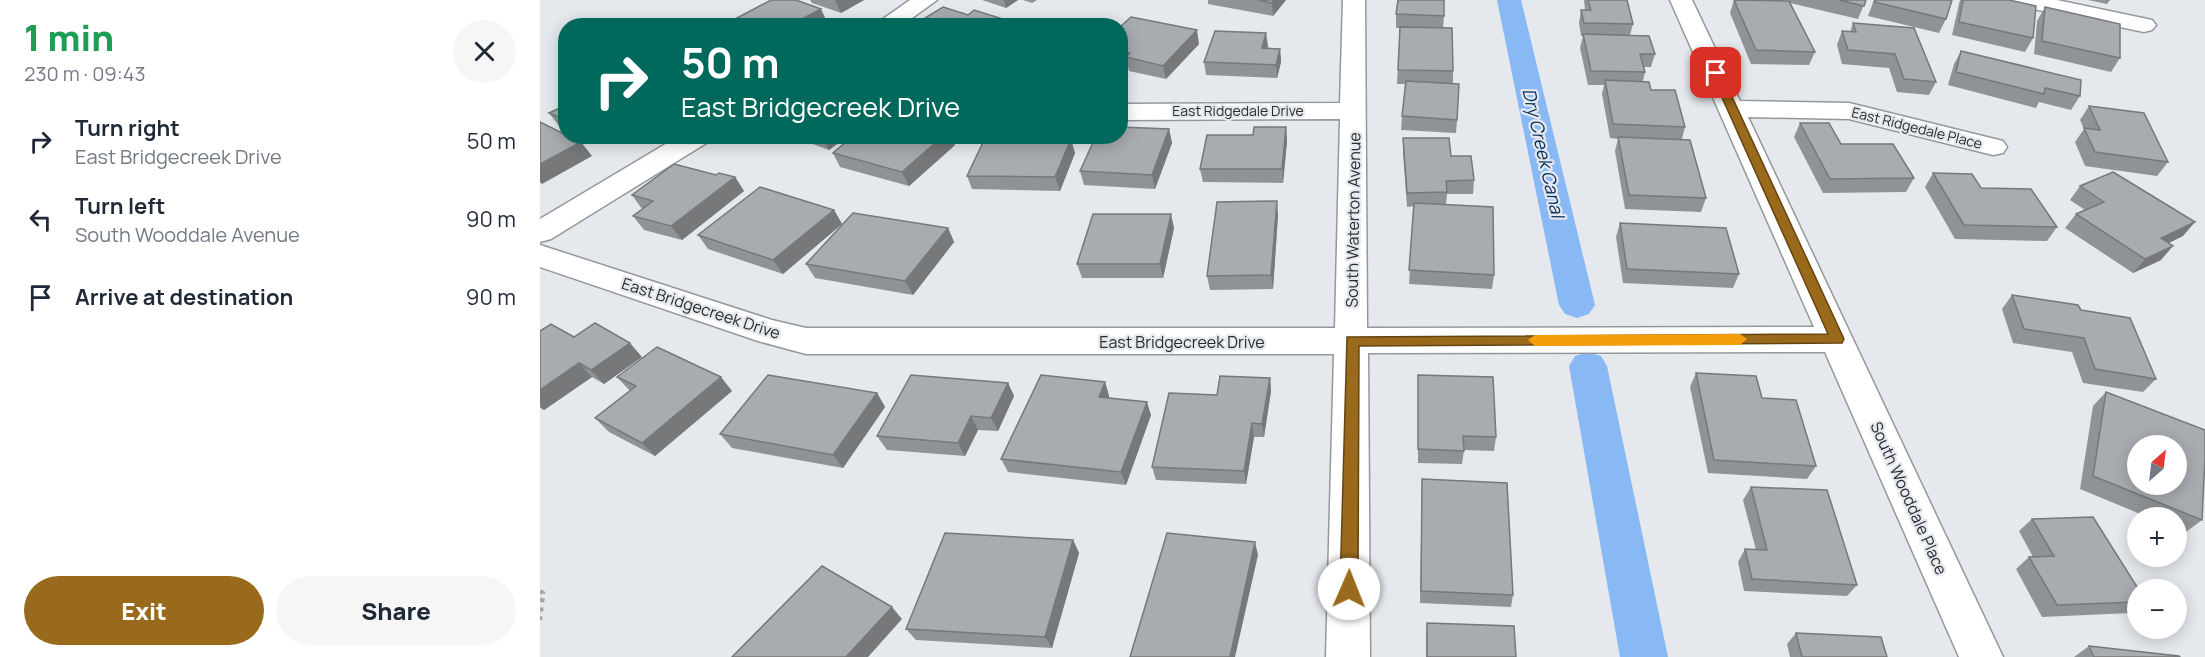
<!DOCTYPE html>
<meta charset="utf-8">
<style>
:root{--surface:#fff;--page:#f6f6f7;--text:#1f2937;--muted:#747a83;--accent:#9a6a1c}
body{margin:0;font-family:Manrope,sans-serif;background:var(--page);color:var(--text);height:100vh;display:flex;flex-direction:column;font-size:22px;white-space:nowrap}
*{box-sizing:border-box;margin:0}
p{font-size:20px;color:var(--muted)}
.icon{flex:none;width:33px;height:33px;fill:none;stroke:currentColor;stroke-width:2;stroke-linecap:round;stroke-linejoin:round}
.map{position:relative;flex:1;overflow:hidden}
.panel{display:flex;flex-direction:column;background:var(--surface);width:540px}
.panel>*{flex:none}
.banner{position:absolute;left:18px;top:18px;width:570px;height:126px;border-radius:24px;box-shadow:0 3px 15px #0003;background:#00695c;color:#fff;overflow:hidden}
.needle{width:39px;rotate:28deg}
.fabs{position:absolute;left:1587px;top:435px;display:grid;gap:12px}
.fabs a{display:grid;place-items:center;width:60px;height:60px;border-radius:50%;background:var(--surface);box-shadow:0 3px 15px #0003;font-size:30px}
.pin{position:absolute;display:grid;place-items:center;width:51px;height:51px;color:#fff;margin:-26px;border-radius:12px;box-shadow:0 3px 9px #0006}
.me{position:absolute;width:66px;margin:-33px;rotate:1deg;stroke-linejoin:round;filter:drop-shadow(0 0 4px #0008)}
.turn{display:flex;align-items:center;gap:21px;height:126px;padding:0 24px;font-size:27px}
.turn .icon{width:78px;height:78px;stroke-width:2.5}
.turn b{display:block;font-size:42px;line-height:51px}
.round{display:grid;place-items:center;flex:none;width:63px;height:63px;border-radius:32px;background:var(--page)}
.head{display:flex;align-items:center;justify-content:space-between;height:102px;padding:0 24px}
h1{font-size:36px;font-weight:800;line-height:45px;color:#1e9e55}
.action{display:flex;gap:12px;margin-top:auto;padding:12px 24px}
.action a{flex:1;height:69px;border-radius:36px;background:var(--accent);color:#fff;font-size:24px;font-weight:800;line-height:69px;text-align:center}
.action a+a{background:var(--page);color:var(--text)}
ul{padding:0;list-style:none}
li{display:flex;align-items:center;gap:18px;height:78px;padding:0 24px}
li div{flex:1}
li b{display:block;font-size:22px}
li em{font-style:normal}
main{display:flex;flex:1;min-height:0}
.map>svg:first-child{display:block}
</style>
<main>
<section class="panel">
<div class="head"><div><h1>1 min</h1><p>230 m · 09:43</p></div><a class="round"><svg class="icon" aria-label="close" viewBox="0 0 24 24"><path d="M6 6l12 12M18 6L6 18"/></svg></a></div>
<ul>
<li><svg class="icon" aria-label="right" viewBox="0 0 24 24"><path d="M7 20v-9h11M14 6l5 5-5 5"/></svg><div><b>Turn right</b><p>East Bridgecreek Drive</p></div><em>50 m</em></li>
<li><svg class="icon" aria-label="left" viewBox="0 0 24 24"><path d="M17 20v-9H6M10 6l-5 5 5 5"/></svg><div><b>Turn left</b><p>South Wooddale Avenue</p></div><em>90 m</em></li>
<li><svg class="icon" aria-label="arrive" viewBox="0 0 24 24"><path d="M6 21V4h12l-3 4 3 4H6"/></svg><div><b>Arrive at destination</b></div><em>90 m</em></li>
</ul>
<div class="action"><a>Exit</a><a>Share</a></div>
</section>
<div class="map">
<svg width="1665" height="657" viewBox="0 0 1665 657">
<rect width="100%" height="100%" fill="#e5e8ed"/>
<g fill="none" stroke-linecap="round" stroke-linejoin="round">
<g fill="#88b9f5" fill-rule="evenodd">
<polygon points="957,0 981,0 1055,305 1049,314 1037,318 1025,314 1019,305"/>
<polygon points="1048,352 1061,356 1067,366 1128,657 1080,657 1029,366 1035,356"/>
</g>
<defs>
<g id="minor">
<polygon points="370,0 397,0 361,26 333,26"/>
<polygon points="803,0 825,0 827,328 1274,327 1130,0 1152,0 1200,101 1309,103 1463,141 1467,147 1463,153 1453,155 1309,119 1208,117 1463,657 1419,657 1285,352 828,353 830,657 786,657 794,354 266,354 218,341 0,267 0,245 232,320 266,328 795,328 800,119 580,120 580,104 800,103"/>
<polygon points="1473,0 1517,0 1612,20 1616,25 1612,30 1604,32 1484,7 1476,5"/>
<polygon points="139,136 172,136 168,142 11,239 0,242 0,219"/>
</g>
</defs>
<use href="#minor" stroke="#95989b" stroke-width="3"/>
<polyline stroke="#a2a4a8" stroke-width="4.5" stroke-dasharray="4 5" stroke-linecap="butt" points="0,591 3,593 0,620"/>
<use href="#minor" fill="#fff" fill-rule="evenodd"/>
</g>
<g fill="#909396">
<polygon points="270,0 324,0 301,13 272,3"/>
<polygon points="442,0 478,0 466,8"/>
<polygon points="483,0 497,0 492,3"/>
<polygon points="668,0 746,0 733,16 668,4"/>
<polygon points="1044,0 1087,0 1093,24 1090,35 1115,54 1111,67 1104,67 1105,72 1103,81 1145,127 1142,139 1166,198 1161,212 1085,209 1075,151 1078,139 1070,138 1062,94 1064,85 1048,85 1040,48 1043,36 1041,36 1039,23 1041,10 1045,10"/>
<polygon points="1194,0 1248,1 1249,0 1326,0 1318,19 1250,3 1275,52 1269,65 1211,64 1190,13"/>
<polygon points="1334,0 1412,0 1406,19 1399,33 1328,16"/>
<polygon points="1420,0 1469,0 1493,38 1485,52 1412,35 1419,4"/>
<polygon points="1548,0 1570,0 1567,4"/>
<polygon points="1505,7 1580,58 1571,72 1494,54 1497,21"/>
<polygon points="856,14 904,16 903,28 913,71 913,83 917,120 916,133 861,130 862,116 865,84 857,84 860,28 856,28"/>
<polygon points="1313,23 1396,82 1389,95 1357,92 1349,68 1302,64 1297,45 1302,31 1310,32"/>
<polygon points="580,27 659,44 626,79 589,71 588,66 580,64"/>
<polygon points="728,46 727,48 740,49 741,62 737,78 666,75 664,62"/>
<polygon points="1421,51 1540,96 1531,110 1499,102 1496,108 1408,85 1414,64"/>
<polygon points="26,105 26,130 20,127 9,113"/>
<polygon points="1549,106 1628,162 1617,176 1545,166 1535,142 1544,129 1540,120"/>
<polygon points="1260,123 1301,144 1374,178 1366,192 1283,193 1254,137"/>
<polygon points="746,127 747,141 743,183 663,182 660,169 713,135"/>
<polygon points="629,129 632,143 615,189 544,185 540,171"/>
<polygon points="42,136 72,136 59,144"/>
<polygon points="251,136 308,136 289,150"/>
<polygon points="501,136 502,139 535,153 520,191 432,189 427,176"/>
<polygon points="863,138 911,156 934,180 933,194 907,194 906,205 954,275 952,289 869,284 874,206 867,207 863,152"/>
<polygon points="415,145 369,186 300,167 293,153"/>
<polygon points="1393,173 1441,188 1517,227 1507,241 1415,239 1385,187"/>
<polygon points="176,175 195,177 204,191 142,240 104,230 93,216 102,209 92,195"/>
<polygon points="1540,186 1643,236 1629,243 1621,260 1593,273 1525,228 1536,214 1545,210 1530,200"/>
<polygon points="294,210 302,224 243,274 168,249 158,235"/>
<polygon points="738,215 733,289 670,290 667,276"/>
<polygon points="1080,223 1199,274 1193,288 1083,283 1076,237"/>
<polygon points="408,228 414,242 373,295 275,278 266,264"/>
<polygon points="634,228 623,278 542,278 537,264"/>
<polygon points="1472,295 1541,310 1616,379 1603,392 1543,383 1532,352 1473,343 1462,309"/>
<polygon points="0,331 34,337 102,357 64,384 52,377 4,410 0,408"/>
<polygon points="1156,373 1222,398 1276,466 1267,479 1168,473 1150,387"/>
<polygon points="878,375 956,437 954,451 924,450 922,464 878,463"/>
<polygon points="77,377 192,391 115,456 69,432 55,418 90,391"/>
<polygon points="730,378 731,391 724,437 714,437 706,484 616,480 612,467 677,395"/>
<polygon points="565,382 569,396 568,398 611,415 586,485 468,472 461,459"/>
<polygon points="468,383 474,396 458,431 438,430 425,456 347,450 337,436"/>
<polygon points="1566,392 1662,520 1646,532 1636,528 1636,518 1610,518 1540,489 1553,406"/>
<polygon points="337,393 345,407 303,468 192,448 180,434"/>
<polygon points="882,479 973,595 971,607 880,603"/>
<polygon points="1211,487 1317,585 1307,596 1204,591 1198,562 1205,549 1216,550 1203,500"/>
<polygon points="1492,519 1598,590 1598,608 1591,613 1502,617 1476,569 1489,557 1493,557 1479,531"/>
<polygon points="533,540 539,553 512,648 376,640 366,629"/>
<polygon points="887,623 976,657 886,657 886,635"/>
<polygon points="1256,633 1347,657 1250,657 1247,644"/>
<polygon points="1549,646 1640,657 1534,657"/>
</g>
<g fill="#76787a">
<polygon points="295,0 324,0 301,13"/>
<polygon points="464,0 478,0 466,8"/>
<polygon points="734,0 746,0 733,16 732,3"/>
<polygon points="281,9 287,22 280,26 249,26"/>
<polygon points="466,20 468,26 458,26"/>
<polygon points="657,30 659,44 626,79 623,66"/>
<polygon points="726,33 728,46 723,61 722,48"/>
<polygon points="740,49 741,62 737,78 736,65"/>
<polygon points="746,127 747,141 743,183 742,169"/>
<polygon points="629,129 632,143 615,189 612,175"/>
<polygon points="54,136 72,136 59,144"/>
<polygon points="282,136 308,136 289,150"/>
<polygon points="403,136 411,136 415,145 369,186 362,172"/>
<polygon points="495,136 501,136 503,142 494,139"/>
<polygon points="531,139 535,153 520,191 515,177"/>
<polygon points="41,142 52,156 2,184 0,182 0,164"/>
<polygon points="195,177 204,191 142,240 131,226"/>
<polygon points="737,201 738,215 733,289 731,275"/>
<polygon points="294,210 302,224 243,274 233,260"/>
<polygon points="631,214 634,228 623,278 620,264"/>
<polygon points="1655,222 1643,236 1609,252 1621,238"/>
<polygon points="408,228 414,242 373,295 365,281"/>
<polygon points="1633,246 1621,260 1593,273 1605,259"/>
<polygon points="90,343 102,357 64,384 51,370"/>
<polygon points="39,363 52,377 4,410 0,406 0,390"/>
<polygon points="181,377 192,391 115,456 102,443"/>
<polygon points="730,378 731,391 724,437 722,424"/>
<polygon points="565,382 569,396 564,410 559,397"/>
<polygon points="468,383 474,396 458,431 451,418"/>
<polygon points="337,393 345,407 303,468 293,455"/>
<polygon points="607,402 611,415 586,485 581,472"/>
<polygon points="431,416 438,430 425,456 418,443"/>
<polygon points="712,423 714,437 706,484 704,471"/>
<polygon points="533,540 539,553 512,648 505,637"/>
<polygon points="715,542 718,555 695,657 690,657"/>
<polygon points="352,607 362,619 328,657 306,657"/>
</g>
<g fill="#a8abaf" stroke="#76787a" stroke-width="1.5" fill-rule="evenodd">
<polygon points="231,0 256,0 281,9 249,26 182,26"/>
<polygon points="718,0 734,0 732,3"/>
<polygon points="858,0 904,0 904,16 856,14"/>
<polygon points="1048,0 1087,0 1093,24 1044,23 1041,10 1051,10"/>
<polygon points="1194,0 1249,1 1275,52 1216,50"/>
<polygon points="1299,0 1326,0 1324,6"/>
<polygon points="1335,0 1412,0 1406,19 1334,2"/>
<polygon points="1423,0 1469,0 1496,6 1493,38 1419,22"/>
<polygon points="403,7 428,15 434,10 466,20 458,26 372,26"/>
<polygon points="1505,7 1580,24 1580,58 1502,41"/>
<polygon points="591,17 657,30 623,66 586,57 590,53 580,51 580,27"/>
<polygon points="481,21 497,26 474,26"/>
<polygon points="1313,23 1374,28 1396,82 1364,79 1355,54 1308,50 1302,31 1316,32"/>
<polygon points="860,27 912,28 913,71 858,70"/>
<polygon points="675,31 726,33 722,48 740,49 736,65 664,62"/>
<polygon points="1043,34 1109,36 1115,54 1100,54 1105,72 1051,71"/>
<polygon points="1421,51 1541,80 1540,96 1505,88 1504,94 1416,72"/>
<polygon points="1065,80 1109,82 1111,90 1135,90 1145,127 1073,124"/>
<polygon points="866,81 919,84 917,120 862,116"/>
<polygon points="26,105 26,120 9,113"/>
<polygon points="1549,106 1604,113 1628,162 1555,152 1544,128 1560,130"/>
<polygon points="0,122 26,135 26,136 29,136 41,142 0,164"/>
<polygon points="1260,123 1289,123 1301,144 1353,144 1374,178 1290,179"/>
<polygon points="580,127 629,129 612,175 540,171 556,136 580,136"/>
<polygon points="714,127 746,127 742,169 660,169 667,135 713,135"/>
<polygon points="313,136 403,136 362,172 293,153"/>
<polygon points="446,136 495,136 494,139 531,139 515,177 427,176"/>
<polygon points="1078,137 1150,140 1166,198 1089,195"/>
<polygon points="863,138 909,138 911,156 931,156 934,180 906,181 907,192 867,193"/>
<polygon points="134,164 176,175 179,173 195,177 131,226 93,216 113,201 92,195"/>
<polygon points="1573,172 1655,222 1621,238 1633,246 1605,259 1536,214 1564,202 1540,186"/>
<polygon points="1393,173 1432,174 1441,188 1491,189 1517,227 1424,225"/>
<polygon points="220,187 294,210 233,260 158,235"/>
<polygon points="737,201 731,275 667,276 677,202"/>
<polygon points="874,203 953,207 954,275 869,270"/>
<polygon points="313,213 408,228 365,281 266,264"/>
<polygon points="553,214 631,214 620,264 537,264"/>
<polygon points="1080,223 1186,228 1199,274 1087,269"/>
<polygon points="1472,295 1538,305 1541,310 1590,318 1616,379 1555,369 1544,338 1484,329"/>
<polygon points="55,323 90,343 51,370 39,363 0,390 0,331 11,324 34,337"/>
<polygon points="117,347 181,377 102,443 55,418 96,386 77,377"/>
<polygon points="1156,373 1216,376 1222,398 1256,400 1276,466 1174,460"/>
<polygon points="228,375 337,393 293,455 180,434"/>
<polygon points="371,375 468,383 451,418 431,416 418,443 337,436"/>
<polygon points="501,375 565,382 559,397 607,402 581,472 461,459"/>
<polygon points="878,375 953,377 956,437 923,436 924,451 878,449"/>
<polygon points="680,376 730,378 722,424 712,423 704,471 612,467 629,393 677,395"/>
<path d="M1566,392l99,38v29l-3,61 -109,-44zM1598,446h38v38h-38z"/>
<polygon points="882,479 967,483 973,595 881,591"/>
<polygon points="1211,487 1287,490 1317,585 1212,579 1205,549 1227,550"/>
<polygon points="1553,517 1599,590 1598,590 1598,602 1517,605 1489,557 1514,556 1492,519"/>
<polygon points="405,533 533,540 505,637 366,629"/>
<polygon points="627,533 715,542 690,657 590,657"/>
<polygon points="282,566 352,607 306,657 192,657"/>
<polygon points="887,623 974,626 976,657 887,657"/>
<polygon points="1256,633 1341,637 1347,657 1262,657"/>
<polygon points="1549,646 1639,656 1640,657 1554,657"/>
</g>
<polygon fill="#9a6a1c" stroke="#644512" stroke-width="1.5" points="1176,70 1181,73 1304,339 1302,343 819,346 818,589 815,595 809,597 803,595 800,589 807,337 1288,334 1171,73"/>
<polygon fill="#f59e0b" points="1200,334 1207,339 1200,345 995,346 988,340 995,335"/>
<g text-anchor="middle" stroke-width="4.5" stroke-linejoin="round" paint-order="stroke">
<g font-size="14" fill="#2a2c2d" stroke="#e5e8ed">
<text x="698" y="116">East Ridgedale Drive</text>
<text transform="translate(1377 128) rotate(14)" y="5">East Ridgedale Place</text>
</g>
<g font-size="16" fill="#2a2c2d" stroke="#e5e8ed">
<text transform="translate(813 220) rotate(-89)" y="6">South Waterton Avenue</text>
<text transform="translate(161 308) rotate(18)" y="6">East Bridgecreek Drive</text>
<text x="642" y="348">East Bridgecreek Drive</text>
<text transform="translate(1369 498) rotate(66)" y="6">South Wooddale Place</text>
</g>
<g font-size="18" font-style="italic" fill="#063261" stroke="#e5e8ed">
<text transform="translate(1003 153) rotate(77)" y="6">Dry Creek Canal</text>
</g>
</g>
</svg>
<div class="fabs">
<a><svg class="needle" viewBox="-14 -14 28 28"><path d="M0-13l5 13h-10z" fill="#e53935"/><path d="M0 13l5-13h-10z" fill="#747a83"/></svg></a>
<a>+</a>
<a>−</a>
</div>
<div class="pin" style="left:1176px;top:73px;background:#d93025"><svg class="icon" aria-label="arrive" viewBox="0 0 24 24"><path d="M6 21V4h12l-3 4 3 4H6"/></svg></div>
<svg class="me" style="left:809px;top:589px" viewBox="-20 -20 40 40"><circle r="19" fill="#fff"/><path d="M0-13L10 11 0 6-10 11z" fill="#9a6a1c"/></svg>
<div class="banner">
<div class="turn"><svg class="icon" aria-label="right" viewBox="0 0 24 24"><path d="M7 20v-9h11M14 6l5 5-5 5"/></svg><div><b>50 m</b>East Bridgecreek Drive</div></div>
</div>
</div>
</main>
